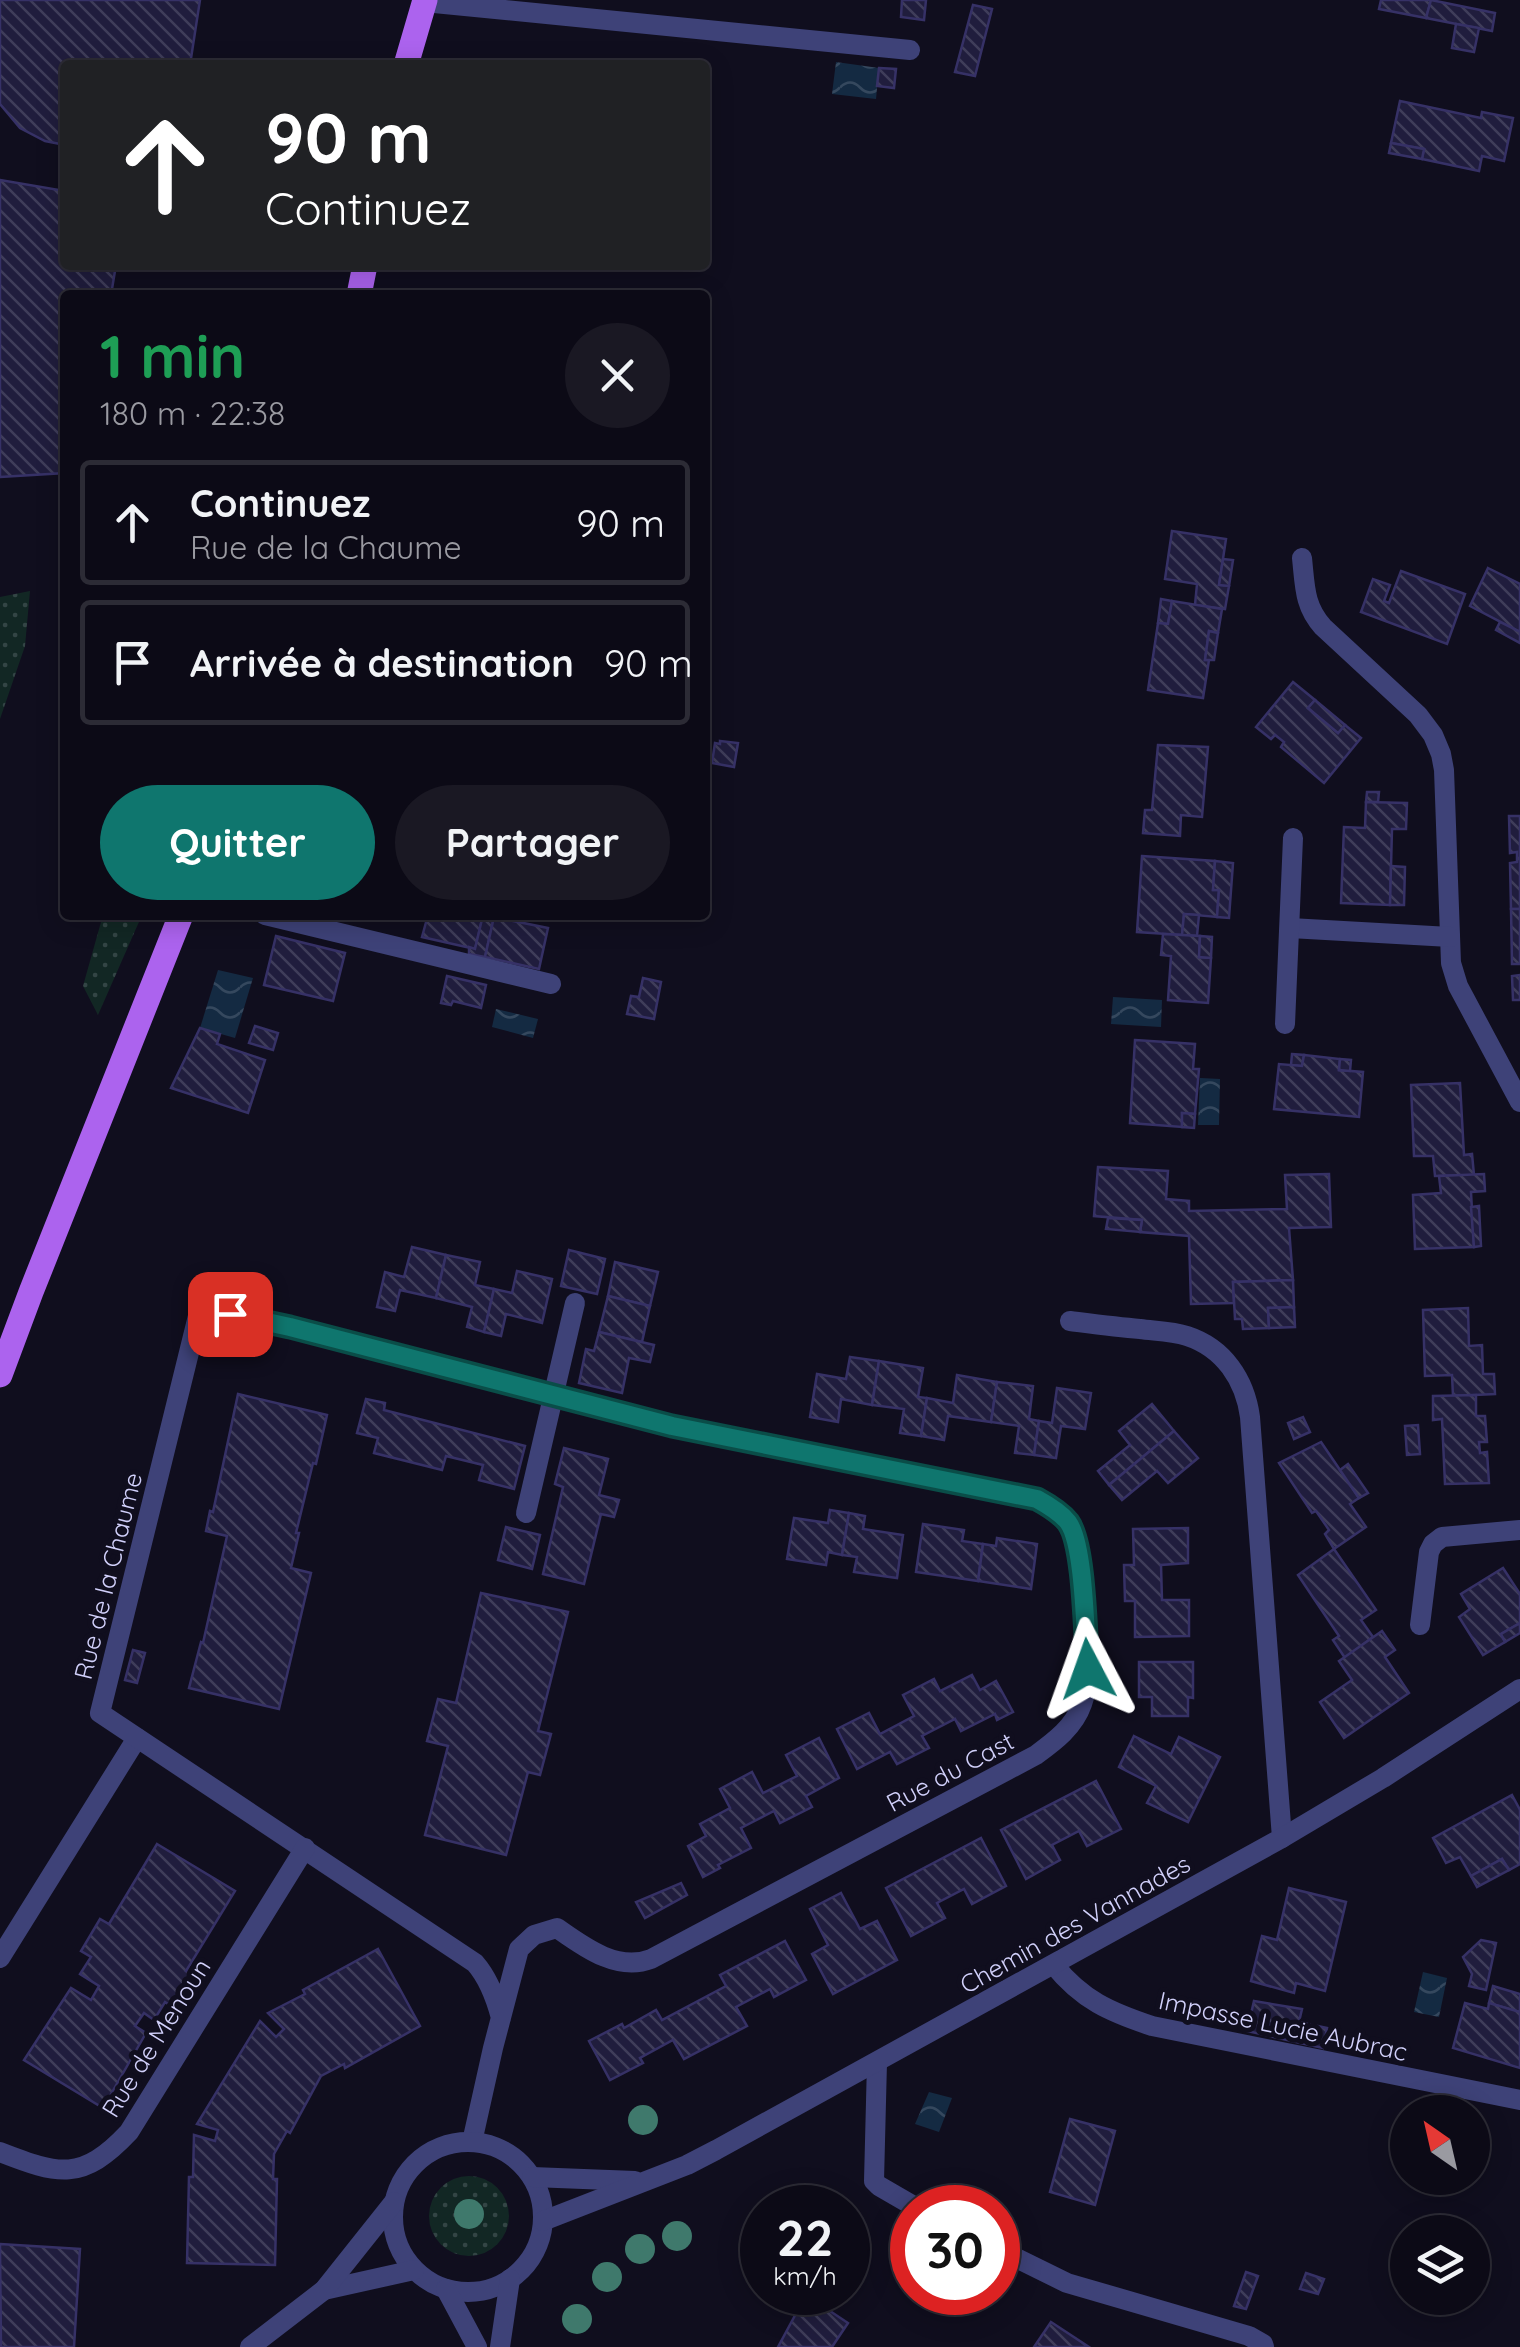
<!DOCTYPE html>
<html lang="fr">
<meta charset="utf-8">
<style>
:root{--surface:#0c0a16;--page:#1a1823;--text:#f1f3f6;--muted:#9a9aa1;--line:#2c2b35;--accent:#0f766e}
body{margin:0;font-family:Quicksand,sans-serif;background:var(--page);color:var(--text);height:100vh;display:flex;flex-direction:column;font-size:38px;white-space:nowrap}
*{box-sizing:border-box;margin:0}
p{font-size:32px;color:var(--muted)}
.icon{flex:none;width:55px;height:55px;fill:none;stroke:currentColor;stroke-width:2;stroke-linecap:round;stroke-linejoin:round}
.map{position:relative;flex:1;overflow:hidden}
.sheet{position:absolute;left:60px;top:290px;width:650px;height:630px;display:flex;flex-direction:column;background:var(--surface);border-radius:10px;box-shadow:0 5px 25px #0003,0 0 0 2px var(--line)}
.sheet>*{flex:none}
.top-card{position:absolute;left:60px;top:60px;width:650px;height:210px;border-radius:10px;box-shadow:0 5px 25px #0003,0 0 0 2px var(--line);background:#202124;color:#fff;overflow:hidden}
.needle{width:65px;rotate:326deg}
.fabs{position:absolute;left:1390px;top:2095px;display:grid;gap:20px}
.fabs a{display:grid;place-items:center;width:100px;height:100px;border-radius:50%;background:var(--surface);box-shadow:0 5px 25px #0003,0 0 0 2px var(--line);font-size:50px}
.speed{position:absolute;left:740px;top:2185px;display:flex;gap:20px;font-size:50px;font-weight:700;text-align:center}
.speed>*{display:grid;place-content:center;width:130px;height:130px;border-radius:50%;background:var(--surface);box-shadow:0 5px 25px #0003,0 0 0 2px var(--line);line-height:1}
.speed small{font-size:25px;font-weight:400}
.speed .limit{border:15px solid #d22;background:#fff;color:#111}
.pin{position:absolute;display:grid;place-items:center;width:85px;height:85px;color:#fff;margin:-42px;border-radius:20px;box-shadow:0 5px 15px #0006}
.me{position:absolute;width:110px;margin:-55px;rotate:356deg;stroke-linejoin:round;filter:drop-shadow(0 0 8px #0008)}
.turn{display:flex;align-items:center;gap:35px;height:210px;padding:0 40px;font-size:45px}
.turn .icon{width:130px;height:130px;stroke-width:2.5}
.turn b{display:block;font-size:70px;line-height:85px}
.round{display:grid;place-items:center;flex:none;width:105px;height:105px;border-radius:52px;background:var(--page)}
.head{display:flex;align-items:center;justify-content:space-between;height:170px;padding:0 40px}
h1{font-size:60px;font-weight:800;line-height:75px;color:#1e9e55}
.button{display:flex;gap:20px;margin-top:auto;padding:20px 40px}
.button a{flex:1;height:115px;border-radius:60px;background:var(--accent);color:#fff;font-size:40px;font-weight:800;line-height:115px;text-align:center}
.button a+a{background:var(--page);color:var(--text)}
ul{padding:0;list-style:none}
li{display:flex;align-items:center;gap:30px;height:125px;margin:0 20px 15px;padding:0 20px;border:5px solid var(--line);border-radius:10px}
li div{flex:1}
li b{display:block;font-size:38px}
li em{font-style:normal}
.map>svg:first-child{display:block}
</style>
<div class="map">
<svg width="1520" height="2347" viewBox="0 0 1520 2347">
<defs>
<pattern id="grass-dots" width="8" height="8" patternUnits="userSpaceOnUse" patternTransform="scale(2.5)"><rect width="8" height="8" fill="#122724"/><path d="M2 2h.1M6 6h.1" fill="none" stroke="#334545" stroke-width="1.8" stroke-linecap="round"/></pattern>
<pattern id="water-waves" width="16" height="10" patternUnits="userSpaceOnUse" patternTransform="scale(2.5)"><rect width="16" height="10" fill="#142a42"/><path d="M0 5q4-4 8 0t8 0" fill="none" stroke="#35485e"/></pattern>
<pattern id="building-back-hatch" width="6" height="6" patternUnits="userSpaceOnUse" patternTransform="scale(2.5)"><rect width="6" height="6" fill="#201d3d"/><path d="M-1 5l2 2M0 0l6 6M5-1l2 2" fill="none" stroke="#3f3d5a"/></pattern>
</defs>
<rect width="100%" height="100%" fill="#100e1e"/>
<g fill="url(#grass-dots)">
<polygon points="30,591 25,646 0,719 0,597"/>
<polygon points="103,915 142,915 98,1015 83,986"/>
<circle cx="469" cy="2216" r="40"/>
</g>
<g fill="url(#water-waves)">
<polygon points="836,62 879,68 876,99 832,94"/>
<polygon points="218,970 253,978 235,1038 200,1028"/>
<polygon points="1113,997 1162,1000 1161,1027 1111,1024"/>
<polygon points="496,1009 538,1019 533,1038 492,1027"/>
<polygon points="1200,1078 1220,1079 1219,1125 1198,1125"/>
<polygon points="1423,1972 1447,1978 1439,2017 1414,2012"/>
<polygon points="929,2092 952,2098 939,2132 915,2124"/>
</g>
<g fill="url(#building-back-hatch)" stroke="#363166" stroke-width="2.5">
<polygon points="0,0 200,0 190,65 65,65 65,145 45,141 20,128 0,104"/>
<polygon points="902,0 926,0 924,20 901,17"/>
<polygon points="1381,0 1431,0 1426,18 1379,9"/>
<polygon points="1431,0 1495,13 1492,31 1426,18"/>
<polygon points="973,5 992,9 975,76 955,72"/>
<polygon points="1456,24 1479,28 1474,52 1452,48"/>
<polygon points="879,68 896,69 894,88 877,86"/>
<polygon points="1400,101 1481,118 1482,112 1513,118 1504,161 1482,156 1479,171 1422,159 1424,149 1391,143"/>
<polygon points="1391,143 1424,149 1422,159 1389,153"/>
<polygon points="0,180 65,191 65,265 116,265 111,295 65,295 65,473 0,477"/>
<polygon points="1172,531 1226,539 1219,585 1229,586 1225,609 1195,605 1197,584 1165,579"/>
<polygon points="1223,559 1233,560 1229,586 1219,585"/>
<polygon points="1488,568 1520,584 1520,632 1470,606"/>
<polygon points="1401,571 1465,594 1447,644 1361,612 1373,579 1390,585 1384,601 1389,603"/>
<polygon points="1161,599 1172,601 1168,624 1158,623"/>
<polygon points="1172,601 1222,609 1218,633 1209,631 1205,660 1209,660 1203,698 1148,690 1158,623 1168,624"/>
<polygon points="1500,622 1520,632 1520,643 1496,630"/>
<polygon points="1209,631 1218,633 1214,660 1205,660"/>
<polygon points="1293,682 1315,700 1308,708 1338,733 1345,725 1361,738 1324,783 1281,747 1284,742 1275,735 1271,739 1256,727"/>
<polygon points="1315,700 1345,725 1338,733 1308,708"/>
<polygon points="720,741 738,743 734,767 712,763 715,743 720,744"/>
<polygon points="1158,745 1208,747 1202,817 1181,815 1180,836 1143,833 1145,810 1152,810"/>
<polygon points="1367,792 1379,792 1378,802 1366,802"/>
<polygon points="1366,802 1407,803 1406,829 1392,829 1390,905 1341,903 1344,827 1365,828"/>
<polygon points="1509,816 1520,816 1520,909 1511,909 1510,863 1517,862 1517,852 1510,853"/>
<polygon points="1142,856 1215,861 1213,890 1219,890 1217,917 1184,914 1182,935 1137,932"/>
<polygon points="1215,861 1233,863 1229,918 1217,917 1219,890 1213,890"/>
<polygon points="1391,866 1405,867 1404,905 1390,905"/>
<polygon points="1511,909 1520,909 1520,964 1512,964"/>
<polygon points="1184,914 1199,915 1197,936 1182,935"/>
<polygon points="428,915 483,915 475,949 422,937"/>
<polygon points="483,915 494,917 485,957 469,954 469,947 475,949"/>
<polygon points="494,917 548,928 539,969 485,957"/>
<polygon points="1163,934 1200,936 1199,957 1211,958 1208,1003 1168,1000 1171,956 1161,955"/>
<polygon points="276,936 345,953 333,1001 264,985"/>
<polygon points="1200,936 1212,937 1211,958 1199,957"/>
<polygon points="1520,975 1520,1000 1513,1000 1512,976"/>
<polygon points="447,976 486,985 481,1008 453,1001 451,1005 441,1003"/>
<polygon points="643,978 661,982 654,1019 627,1014 631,996 639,997"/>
<polygon points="255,1026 278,1033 273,1050 249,1043"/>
<polygon points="200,1028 220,1034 217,1044 265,1060 248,1113 171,1088"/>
<polygon points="1135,1040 1195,1044 1193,1069 1199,1069 1195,1114 1182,1113 1182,1127 1130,1123"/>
<polygon points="1292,1054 1304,1055 1302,1066 1291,1065"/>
<polygon points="1304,1055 1340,1059 1339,1070 1363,1072 1359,1117 1274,1109 1279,1064 1302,1066"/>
<polygon points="1340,1059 1351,1060 1350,1071 1339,1070"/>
<polygon points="1460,1083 1464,1155 1472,1154 1474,1175 1435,1176 1433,1156 1414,1156 1411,1085"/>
<polygon points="1182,1113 1195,1114 1194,1128 1182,1127"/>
<polygon points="1098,1167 1168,1171 1166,1199 1189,1201 1189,1211 1287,1209 1285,1175 1329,1174 1331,1227 1289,1228 1293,1280 1233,1282 1234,1303 1191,1304 1189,1236 1140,1232 1142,1220 1094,1216"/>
<polygon points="1484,1174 1485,1191 1471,1192 1474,1247 1415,1249 1413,1195 1441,1193 1439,1176"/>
<polygon points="1479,1206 1481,1246 1474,1247 1471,1207"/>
<polygon points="1108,1218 1142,1220 1140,1232 1106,1229"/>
<polygon points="412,1247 446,1255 436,1298 400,1290 395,1311 377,1307 385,1272 404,1277"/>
<polygon points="569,1250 605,1259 597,1294 561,1286"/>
<polygon points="446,1255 480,1262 475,1285 494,1289 484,1332 467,1327 472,1307 436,1298"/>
<polygon points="615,1262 658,1272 650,1306 608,1296"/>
<polygon points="517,1271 552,1279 542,1323 506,1314 501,1336 484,1332 494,1289 512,1293"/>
<polygon points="1293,1280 1294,1307 1268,1308 1269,1328 1243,1329 1242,1319 1235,1319 1233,1282"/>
<polygon points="608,1296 650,1306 642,1342 599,1332"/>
<polygon points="1294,1307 1295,1327 1269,1328 1268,1308"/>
<polygon points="1468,1308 1469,1346 1482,1345 1483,1374 1494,1374 1495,1394 1453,1396 1452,1375 1425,1376 1423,1310"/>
<polygon points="599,1332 654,1345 650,1362 629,1358 622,1393 579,1383 586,1349 594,1351"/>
<polygon points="850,1357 879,1361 872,1405 841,1399 838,1422 810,1417 817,1374 846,1379"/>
<polygon points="879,1361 923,1368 918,1397 927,1398 921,1436 900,1433 904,1409 872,1405"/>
<polygon points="957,1375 997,1382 991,1422 948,1416 944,1440 921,1436 927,1398 953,1403"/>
<polygon points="997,1382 1033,1386 1029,1419 1039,1421 1034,1455 1015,1453 1019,1426 991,1422"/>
<polygon points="1057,1388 1091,1393 1085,1429 1061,1426 1056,1458 1034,1455 1039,1421 1052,1423"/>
<polygon points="238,1394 327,1415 316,1464 313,1463 296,1533 299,1533 291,1568 311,1573 279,1709 189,1688 201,1642 203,1643 227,1536 206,1531 210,1511 213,1512"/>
<polygon points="1476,1395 1476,1416 1485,1416 1487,1442 1479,1442 1480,1453 1487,1452 1489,1483 1445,1484 1442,1419 1433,1420 1433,1396"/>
<polygon points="366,1399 385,1403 384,1410 525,1446 514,1489 479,1480 483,1465 446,1456 442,1470 374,1453 378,1438 357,1433"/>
<polygon points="1152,1404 1174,1431 1109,1485 1098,1471 1130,1445 1119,1431"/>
<polygon points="1303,1417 1310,1432 1294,1439 1288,1423"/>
<polygon points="1418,1425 1420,1454 1407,1455 1405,1426"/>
<polygon points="1174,1431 1198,1458 1168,1483 1157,1471 1122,1500 1109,1485"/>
<polygon points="1321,1442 1359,1498 1350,1504 1366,1527 1334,1549 1325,1534 1329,1530 1316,1511 1312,1513 1279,1463"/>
<polygon points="564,1448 608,1459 599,1495 619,1500 614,1517 601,1514 584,1584 543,1574 563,1487 555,1484"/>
<polygon points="1348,1464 1368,1493 1359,1498 1340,1470"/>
<polygon points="830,1510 849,1513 842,1555 828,1552 826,1565 787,1559 794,1518 828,1523"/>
<polygon points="849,1513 865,1516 863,1529 903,1535 897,1578 854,1572 857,1557 842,1555"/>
<polygon points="923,1524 964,1530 962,1541 983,1544 978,1581 916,1572"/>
<polygon points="506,1527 540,1535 532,1569 498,1560"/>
<polygon points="1188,1528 1188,1563 1161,1565 1162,1600 1189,1600 1189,1636 1135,1637 1135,1601 1125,1601 1124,1565 1134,1565 1133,1529"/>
<polygon points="997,1538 1037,1544 1031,1589 978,1581 983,1544 996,1546"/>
<polygon points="1334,1549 1376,1610 1361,1620 1373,1637 1345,1658 1333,1640 1339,1636 1298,1575"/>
<polygon points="1503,1568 1520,1594 1520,1623 1501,1634 1505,1642 1483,1655 1459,1617 1470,1609 1461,1594"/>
<polygon points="481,1593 568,1612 538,1731 551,1734 540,1775 528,1772 506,1855 425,1835 448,1746 427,1741 438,1699 456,1703"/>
<polygon points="1520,1623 1520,1633 1505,1642 1501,1634"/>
<polygon points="1382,1631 1395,1650 1385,1657 1409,1693 1344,1738 1320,1702 1352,1680 1339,1661"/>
<polygon points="133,1650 145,1653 137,1683 125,1680"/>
<polygon points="1139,1662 1193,1662 1193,1698 1188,1697 1188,1716 1152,1716 1152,1697 1139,1697"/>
<polygon points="972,1675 980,1690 996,1681 1013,1712 997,1720 995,1714 961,1731 955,1719 922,1736 929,1748 897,1764 890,1752 857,1769 837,1729 869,1713 880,1734 914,1716 903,1695 934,1679 940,1691"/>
<polygon points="1134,1736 1171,1754 1179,1737 1220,1757 1188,1822 1147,1803 1156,1786 1119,1767"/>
<polygon points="819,1738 839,1778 806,1796 812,1807 780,1823 774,1811 741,1828 751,1848 718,1865 720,1868 703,1877 688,1846 706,1836 700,1824 730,1808 720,1789 752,1772 763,1793 797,1776 786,1755"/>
<polygon points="1096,1781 1121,1829 1087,1846 1079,1831 1052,1845 1060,1860 1026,1879 1001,1830"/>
<polygon points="1512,1795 1520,1810 1520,1864 1509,1870 1502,1859 1471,1876 1460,1857 1446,1863 1433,1838"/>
<polygon points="981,1838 1006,1886 972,1904 964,1889 937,1903 945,1918 911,1936 886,1888"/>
<polygon points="157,1844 235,1891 186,1971 194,1975 174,2008 165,2002 154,2020 144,2013 135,2026 146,2033 103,2108 24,2060 71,1988 91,2000 99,1986 80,1974 91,1957 81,1951 100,1919 109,1924"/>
<polygon points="1502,1859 1509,1870 1477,1887 1471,1876"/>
<polygon points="681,1883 687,1895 645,1918 636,1902"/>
<polygon points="1289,1888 1346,1902 1325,1991 1296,1983 1294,1993 1251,1981 1262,1936 1277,1940"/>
<polygon points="841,1893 860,1929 877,1921 897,1960 833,1994 812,1954 828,1945 810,1909"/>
<polygon points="1481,1940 1496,1943 1486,1990 1469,1986 1472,1974 1463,1957"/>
<polygon points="785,1941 806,1980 774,1997 770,1989 736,2007 747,2026 684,2059 673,2040 640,2058 643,2063 610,2080 589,2041 622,2024 624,2028 656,2010 662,2020 726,1986 720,1975"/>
<polygon points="378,1949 420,2026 345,2068 344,2064 321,2076 290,2133 287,2131 274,2154 273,2179 277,2179 275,2265 187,2263 189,2177 193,2177 194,2135 215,2141 218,2130 197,2124 260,2021 276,2037 284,2029 268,2013 305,1994 303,1990"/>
<polygon points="1493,1986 1520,1994 1520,2012 1489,2003"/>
<polygon points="1254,2001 1302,2009 1299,2022 1327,2028 1323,2048 1247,2031"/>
<polygon points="1465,2003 1488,2009 1489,2003 1520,2012 1520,2068 1453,2048"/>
<polygon points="1070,2119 1115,2131 1095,2205 1050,2192"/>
<polygon points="0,2244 80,2249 74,2347 1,2347"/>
<polygon points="1246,2272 1258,2276 1246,2309 1234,2306"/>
<polygon points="1306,2273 1324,2279 1318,2294 1300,2289"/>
<polygon points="806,2295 848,2323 832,2347 778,2347"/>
<polygon points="1051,2322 1089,2347 1034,2347"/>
</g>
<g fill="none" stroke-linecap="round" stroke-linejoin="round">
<g stroke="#3e4278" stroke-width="20">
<polyline points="424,2 910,50"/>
<polyline points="265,915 551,984"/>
<path d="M1070,1321c24,3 47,6 70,8 15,2 32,2 47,7 37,12 58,44 63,81l32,421"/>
</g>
<g stroke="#3e4278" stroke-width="20">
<path d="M1302,558c3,28 2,48 21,69l95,88 15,20 8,19 3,16 7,193 7,23 62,116"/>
<polyline points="1290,928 1450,937"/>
<polyline points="1285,1024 1293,838"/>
<polyline points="526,1513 575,1303"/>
<polyline points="1420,1625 1429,1552 1433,1544 1442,1537 1520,1530"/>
<polyline points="0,1958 137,1738"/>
<path d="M1054,1965c28,35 56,47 98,61l368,74"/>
<polyline points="877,2062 874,2181 879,2186 917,2208"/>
<path d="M472,2142l21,-94 26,-99 15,-14 23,-7c27,19 60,44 94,31l385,-204c19,-14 38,-28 46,-51 12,-33 3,-73 0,-107 -1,-20 0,-43 -7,-62 -6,-18 -22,-27 -38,-36l-365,-74 -382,-98 -90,-19 -100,405 375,250c14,16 21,36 26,55"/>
<circle cx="468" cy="2217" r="75"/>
<path d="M0,2152c59,23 82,30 129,-20l176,-284"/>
<polyline points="532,2177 635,2181"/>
<polyline points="543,2221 687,2165 716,2150 1282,1838 1383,1778 1520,1689"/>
<polyline points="998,2249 1067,2283 1249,2336 1263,2344 1264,2347"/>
<polyline points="446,2289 477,2347"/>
<polyline points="324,2290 414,2270"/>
<polyline points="250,2347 324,2290 394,2202"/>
<polyline points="500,2347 510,2279"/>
</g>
<g stroke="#ac63ee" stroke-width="25">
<polyline points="406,65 425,0"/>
<polyline points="359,295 365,265"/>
<polyline points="0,1375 31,1292 181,915"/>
</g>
</g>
<g fill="#3f796c">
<circle cx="643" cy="2120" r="15"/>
<circle cx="469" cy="2214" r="15"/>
<circle cx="677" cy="2236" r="15"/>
<circle cx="640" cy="2249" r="15"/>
<circle cx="607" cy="2277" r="15"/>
<circle cx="577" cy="2319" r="15"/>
</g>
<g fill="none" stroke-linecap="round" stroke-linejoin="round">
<defs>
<path id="route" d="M230,1314l60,13 382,99 365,73c11,6 23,13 31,23 17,23 17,116 20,147"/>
</defs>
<use href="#route" stroke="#0a4d48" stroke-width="25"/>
<use href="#route" stroke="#0f766e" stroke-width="18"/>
</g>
<g text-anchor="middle" stroke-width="10" stroke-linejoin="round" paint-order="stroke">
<g font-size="25" fill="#d1d0fa" stroke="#100e1e">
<text transform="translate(108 1576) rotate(-76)" y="9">Rue de la Chaume</text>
<text transform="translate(950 1772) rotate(-28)" y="9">Rue du Cast</text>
<text transform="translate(1075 1924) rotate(-29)" y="9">Chemin des Vannades</text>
<text transform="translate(1283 2026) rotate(12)" y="9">Impasse Lucie Aubrac</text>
<text transform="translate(156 2038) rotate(-58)" y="9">Rue de Menoun</text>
</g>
</g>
</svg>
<div class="fabs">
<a><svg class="needle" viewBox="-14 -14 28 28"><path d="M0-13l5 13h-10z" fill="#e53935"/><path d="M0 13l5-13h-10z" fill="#9a9aa1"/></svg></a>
<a><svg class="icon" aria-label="layers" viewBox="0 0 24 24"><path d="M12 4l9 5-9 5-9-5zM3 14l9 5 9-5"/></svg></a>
</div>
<div class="speed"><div>22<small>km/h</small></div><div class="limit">30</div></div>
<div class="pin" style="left:230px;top:1314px;background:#d93025"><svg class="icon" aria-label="arrive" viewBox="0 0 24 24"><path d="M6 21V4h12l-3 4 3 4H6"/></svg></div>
<svg class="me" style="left:1088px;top:1669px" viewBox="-20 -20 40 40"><path d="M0-17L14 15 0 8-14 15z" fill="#0f766e" stroke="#fff" stroke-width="4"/></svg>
<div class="top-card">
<div class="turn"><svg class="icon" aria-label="ahead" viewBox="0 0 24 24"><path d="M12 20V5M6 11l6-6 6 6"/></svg><div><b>90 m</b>Continuez</div></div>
</div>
<section class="sheet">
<div class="head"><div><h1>1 min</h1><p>180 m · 22:38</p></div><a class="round"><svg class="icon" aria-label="close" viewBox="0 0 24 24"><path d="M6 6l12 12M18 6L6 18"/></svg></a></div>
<ul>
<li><svg class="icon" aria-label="ahead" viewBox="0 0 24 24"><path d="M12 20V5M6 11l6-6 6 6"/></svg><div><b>Continuez</b><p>Rue de la Chaume</p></div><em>90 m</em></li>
<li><svg class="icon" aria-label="arrive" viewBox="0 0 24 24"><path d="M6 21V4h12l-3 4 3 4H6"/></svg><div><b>Arrivée à destination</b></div><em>90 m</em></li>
</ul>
<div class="button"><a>Quitter</a><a>Partager</a></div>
</section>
</div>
